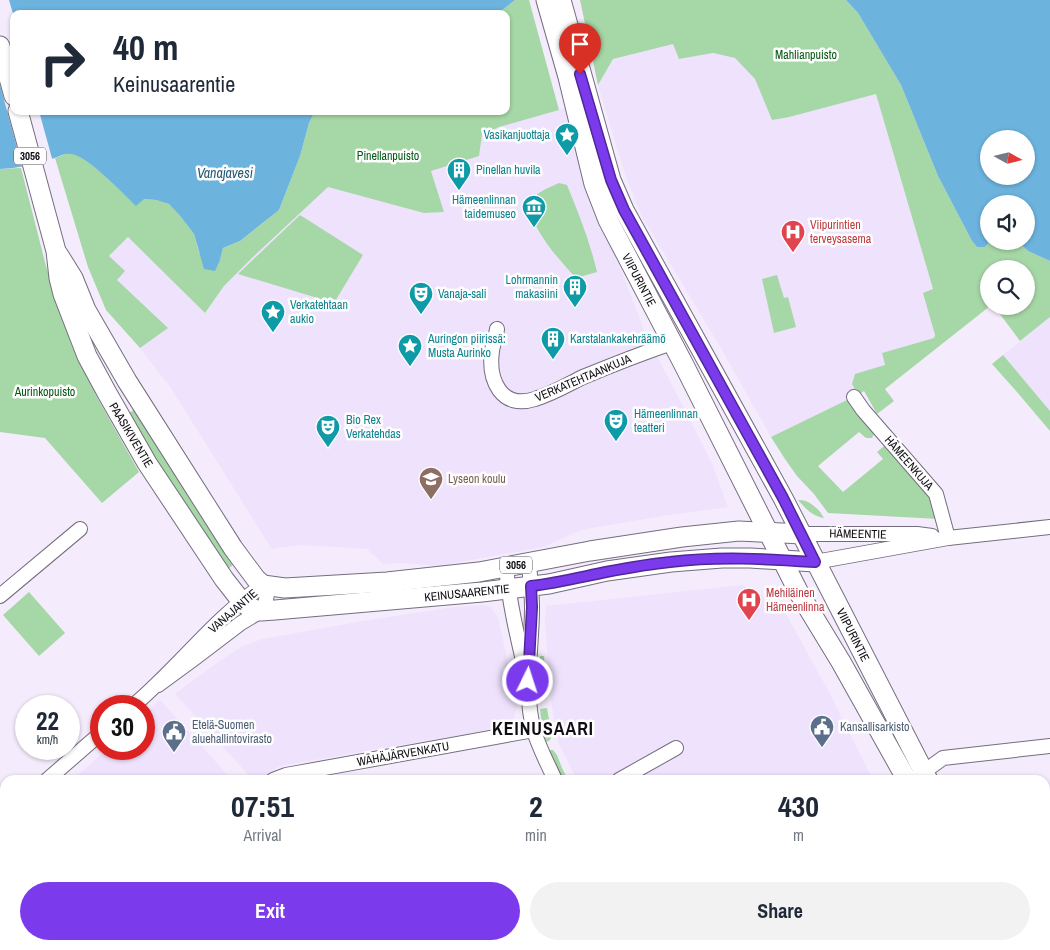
<!DOCTYPE html>
<meta charset="utf-8">
<style>
:root{--surface:#fff;--page:#f2f2f3;--text:#1f2937;--muted:#747a83;--accent:#7c3aed}
body{margin:0;font-family:"Archivo Narrow",sans-serif;background:var(--page);color:var(--text);height:100vh;display:flex;flex-direction:column;font-size:19px;white-space:nowrap}
*{box-sizing:border-box;margin:0}
p{font-size:16px;color:var(--muted)}
.icon{flex:none;width:28px;height:28px;fill:none;stroke:currentColor;stroke-width:2;stroke-linecap:round;stroke-linejoin:round}
.map{position:relative;flex:1;overflow:hidden}
.panel{position:absolute;left:0px;top:775px;width:1050px;height:175px;display:flex;flex-direction:column;background:var(--surface);border-radius:15px 15px 0 0;box-shadow:0 1px 4px #0004}
.panel>*{flex:none}
.guide{position:absolute;left:10px;top:10px;width:500px;height:105px;border-radius:10px;box-shadow:0 1px 4px #0004;background:#fff;color:var(--text);overflow:hidden}
.needle{width:32px;rotate:98deg}
.fabs{position:absolute;left:980px;top:130px;display:grid;gap:10px}
.fabs a{display:grid;place-items:center;width:55px;height:55px;border-radius:50%;background:var(--surface);box-shadow:0 1px 4px #0004;font-size:25px}
.speed{position:absolute;left:15px;top:695px;display:flex;gap:10px;font-size:25px;font-weight:700;text-align:center}
.speed>*{display:grid;place-content:center;width:65px;height:65px;border-radius:50%;background:var(--surface);box-shadow:0 1px 4px #0004;line-height:1}
.speed small{font-size:12px;font-weight:400}
.speed .limit{border:8px solid #d22;background:#fff;color:#111}
.pin{position:absolute;display:grid;place-items:center;width:42px;height:42px;color:#fff;margin:-51px -21px;border-radius:50% 50% 50% 0;rotate:-45deg;box-shadow:0 0 5px #0007}
.pin .icon{rotate:45deg}
.me{position:absolute;width:55px;margin:-28px;rotate:4deg;stroke-linejoin:round;filter:drop-shadow(0 0 4px #0008)}
.turn{display:flex;align-items:center;gap:18px;height:105px;padding:0 20px;font-size:22px}
.turn .icon{width:65px;height:65px;stroke-width:2.5}
.turn b{display:block;font-size:35px;line-height:42px}
.eta{display:flex;justify-content:space-evenly;align-items:center;height:85px;text-align:center}
.eta b{font-size:30px;font-weight:700;line-height:35px}
.cta{display:flex;gap:10px;margin-top:auto;padding:10px 20px}
.cta a{flex:1;height:58px;border-radius:30px;background:var(--accent);color:#fff;font-size:20px;font-weight:700;line-height:58px;text-align:center}
.cta a+a{background:var(--page);color:var(--text)}
.map>svg:first-child{display:block}
</style>
<div class="map">
<svg width="1050" height="950" viewBox="0 0 1050 950">
<rect width="100%" height="100%" fill="#f4ecfc"/>
<g fill="#efe2fd">
<polygon points="674,43 680,59 713,53 735,58 755,79 772,120 876,94 933,290 934,338 882,353 885,365 858,395 771,437 722,350 641,215 625,174 598,85 613,59"/>
<polygon points="565,108 579,162 595,211 622,272 644,330 712,463 728,507 663,516 592,528 579,531 543,547 439,566 403,563 383,564 367,549 300,545 272,549 170,387 140,348 167,327 117,280 109,256 128,237 205,313 224,286 254,256 328,186 424,213 444,212 431,171 479,156 482,135 499,127"/>
<polygon points="1050,317 1050,411 1003,355"/>
<polygon points="742,585 781,605 828,690 873,780 577,780 558,742 551,701 545,622 546,606"/>
<polygon points="484,605 491,607 498,617 517,704 515,715 512,721 506,727 280,766 257,780 253,780 175,694 218,662 243,646 262,639 363,621 454,607"/>
<polygon points="160,700 232,780 73,780 107,749 144,749 144,715"/>
<polygon points="5,843 5,945 66,945 60,950 0,950 0,848"/>
<polygon points="100,945 274,945 268,950 94,950"/>
</g>
<g fill="#a6d7a6">
<polygon points="515,0 529,0 559,110 499,127 482,135 479,156 431,171 444,212 424,213 328,187 254,256 224,286 205,313 128,237 109,256 125,271 117,280 168,328 140,348 106,310 88,267 55,158 69,153 77,154 106,176 144,199 156,200 169,204 181,217 194,234 199,253 220,260 223,248 240,241 279,210 300,156 309,123 315,111 506,111 506,14 497,14"/>
<polygon points="580,0 846,0 858,13 901,85 938,176 972,241 977,247 985,247 990,241 1017,241 1028,251 1050,261 1050,317 1020,341 994,306 1026,306 1026,269 989,269 990,306 885,389 894,401 877,414 864,391 858,395 852,384 855,374 885,365 882,353 934,338 935,335 923,293 933,289 876,94 789,117 772,120 755,79 735,58 713,53 679,59 673,44 613,59 598,85"/>
<polygon points="21,168 46,266 72,346 98,399 139,472 102,503 45,438 0,432 0,169"/>
<path d="M559,183l8,2c12,29 23,57 30,87l-21,6c-13,-14 -55,-59 -43,-79 5,-8 18,-12 26,-16z"/>
<polygon points="300,215 363,255 334,303 238,274"/>
<polygon points="777,275 784,298 788,297 796,327 774,333 762,279"/>
<polygon points="1003,355 1050,411 1050,431 1017,392 992,364"/>
<polygon points="847,400 875,432 872,438 866,438 859,432 818,466 843,492 883,459 877,452 888,443 933,496 939,519 828,513 814,494 797,476 785,459 771,437"/>
<polygon points="137,408 235,563 227,570 132,423 129,413"/>
<path d="M798,500c11,-1 21,9 26,18 -12,-2 -18,-9 -26,-18z"/>
<polygon points="29,592 65,633 39,656 3,615"/>
<polygon points="540,656 544,656 545,690 545,695 543,698 539,698 539,664"/>
<polygon points="547,708 551,731 551,738 549,741 546,742 541,718 540,709"/>
<polygon points="548,750 553,750 557,755 562,768 568,780 562,780"/>
<polygon points="1050,854 1050,950 1042,950 1040,945 1045,945 1045,856"/>
<polygon points="274,945 413,945 407,950 268,950"/>
</g>
<g fill="#6cb3de" fill-rule="evenodd">
<path d="M0,0h515l-18,14h-483v97h301l-6,12 -9,33 -21,54 -39,31 -17,7 -3,12 -5,11 -11,-2 -10,-35 -13,-17 -12,-13 -13,-4 -12,-1 -8,7c-12,-12 -51,-52 -65,-52 -7,-1 -15,4 -22,6 -17,5 -31,8 -49,9z"/>
<path d="M846,0h204v261l-22,-10 -11,-10h9v-37h-37v37h1l-5,6h-8l-5,-6 -34,-65 -37,-91 -43,-72zM989,139h37v37h-37z"/>
</g>
<polygon fill="#f4ecfc" points="0,0 9,0 14,17 14,111 39,111 53,162 23,170 0,85"/>
<g fill="none" stroke-linecap="round" stroke-linejoin="round">
<defs>
<g id="minor">
<path d="M497,329c-1,7 -4,15 -5,22 -4,29 9,59 43,48 17,-5 32,-14 48,-22 29,-12 60,-24 89,-34"/>
<polyline points="854,397 863,410 936,494 948,538"/>
<polyline points="802,534 917,534 932,536"/>
<polyline points="815,562 948,538 1050,527"/>
<path d="M529,563c1,15 3,30 3,45 0,41 -9,83 2,123 5,17 14,33 21,49"/>
<path d="M506,566c3,35 11,69 19,103"/>
<polyline points="0,596 80,529"/>
<path d="M133,706c45,-38 81,-87 130,-121l4,9 -2,12 -4,5 -20,12 -46,35 -37,27"/>
<polyline points="918,776 943,758 1050,746"/>
<polyline points="47,780 101,733"/>
<polyline points="273,780 286,775 534,730"/>
<polyline points="619,780 676,748"/>
<polyline points="0,806 5,811"/>
<polyline points="642,945 644,950"/>
<polyline points="73,950 79,945"/>
</g>
<g id="major">
<polyline points="546,0 568,77 594,184 608,220 684,365 799,593 841,662 907,780"/>
<polyline points="561,0 611,180 624,210 783,498 928,780"/>
<polyline points="0,46 14,96"/>
<polyline points="18,111 56,251 59,278 63,294 87,356 107,393 147,463 224,579 242,602 250,608 261,611 275,610 482,592 549,584 607,571 671,562 722,558 750,558 815,562"/>
<polyline points="58,254 73,278 86,310 127,381 233,548 256,579 263,585 285,588 387,582 479,572 590,551 682,537 739,531 802,534"/>
<polyline points="995,945 998,950"/>
<polyline points="1012,945 1014,950"/>
</g>
</defs>
<use href="#minor" stroke="#756d7e" stroke-width="16"/>
<use href="#major" stroke="#756d7e" stroke-width="21"/>
<use href="#minor" stroke="#fff" stroke-width="14"/>
<use href="#major" stroke="#fff" stroke-width="19"/>
</g>
<g fill="none" stroke-linecap="round" stroke-linejoin="round">
<defs>
<path id="route" d="M528,681l4,-74 -1,-21c26,-3 50,-9 75,-14 21,-4 43,-8 64,-10 49,-6 97,-3 145,0l-32,-64 -159,-288 -13,-30 -31,-106"/>
</defs>
<use href="#route" stroke="#51269a" stroke-width="12"/>
<use href="#route" stroke="#7c3aed" stroke-width="9"/>
</g>
<defs>
<symbol id="sight-pin" viewBox="-11 -11 22 30"><path d="M0 17L-7.5 6A9.5 9.5 0 1 1 7.5 6Z" fill="#0f9aa8" stroke="#fdfdfd"/><path d="M0-6L1.8-2.2L6-1.7L2.9 1.2L3.7 5.4L0 3.3L-3.7 5.4L-2.9 1.2L-6-1.7L-1.8-2.2Z" fill="#fff"/></symbol>
<symbol id="building-pin" viewBox="-11 -11 22 30"><path d="M0 17L-7.5 6A9.5 9.5 0 1 1 7.5 6Z" fill="#0f9aa8" stroke="#fdfdfd"/><path d="M-4-6H4V6H1V3H-1V6H-4ZM-2.5-4.3h1.7v1.8h-1.7ZM.8-4.3h1.7v1.8H.8ZM-2.5-1h1.7V.8h-1.7ZM.8-1h1.7V.8H.8Z" fill="#fff"/></symbol>
<symbol id="museum-pin" viewBox="-11 -11 22 30"><path d="M0 17L-7.5 6A9.5 9.5 0 1 1 7.5 6Z" fill="#0f9aa8" stroke="#fdfdfd"/><path d="M0-6L6-3V-2H-6V-3ZM-5-1h2V3h-2ZM-1-1h2V3h-2ZM3-1h2V3H3ZM-6 4H6V6H-6Z" fill="#fff"/></symbol>
<symbol id="hospital-pin" viewBox="-11 -11 22 30"><path d="M0 17L-7.5 6A9.5 9.5 0 1 1 7.5 6Z" fill="#e0444e" stroke="#fdfdfd"/><path d="M-5-5h3v3.5h4V-5h3V5h-3V1.5h-4V5h-3Z" fill="#fff"/></symbol>
<symbol id="theatre-pin" viewBox="-11 -11 22 30"><path d="M0 17L-7.5 6A9.5 9.5 0 1 1 7.5 6Z" fill="#0f9aa8" stroke="#fdfdfd"/><path d="M-5-5.5Q0-4 5-5.5V0Q5 5 0 6Q-5 5-5 0ZM-3.3-2.5H-1v1.5H-3.3ZM1-2.5H3.3v1.5H1ZM-2.8 1Q0 5.5 2.8 1Z" fill="#fff"/></symbol>
<symbol id="school-pin" viewBox="-11 -11 22 30"><path d="M0 17L-7.5 6A9.5 9.5 0 1 1 7.5 6Z" fill="#8d6e63" stroke="#fdfdfd"/><path d="M0-5L7-2L0 1L-7-2ZM-4 1L0 2.5L4 1V4Q0 6-4 4Z" fill="#fff"/></symbol>
<symbol id="civic-pin" viewBox="-11 -11 22 30"><path d="M0 17L-7.5 6A9.5 9.5 0 1 1 7.5 6Z" fill="#5c6f8a" stroke="#fdfdfd"/><path d="M-.6-6.5H3V-4.5H.6V-3L4-1V1h2V6H-6V1h2V-1L-.6-3ZM-1.2 2.5V6h2.4V2.5Z" fill="#fff"/></symbol>
</defs>
<g fill-rule="evenodd">
<use href="#sight-pin" x="553" y="121" width="28" height="38"/>
<use href="#building-pin" x="445" y="156" width="28" height="38"/>
<use href="#museum-pin" x="520" y="193" width="28" height="38"/>
<use href="#hospital-pin" x="779" y="218" width="28" height="38"/>
<use href="#building-pin" x="561" y="273" width="28" height="38"/>
<use href="#theatre-pin" x="407" y="280" width="28" height="38"/>
<use href="#sight-pin" x="259" y="298" width="28" height="38"/>
<use href="#building-pin" x="539" y="325" width="28" height="38"/>
<use href="#sight-pin" x="396" y="332" width="28" height="38"/>
<use href="#theatre-pin" x="602" y="407" width="28" height="38"/>
<use href="#theatre-pin" x="314" y="413" width="28" height="38"/>
<use href="#school-pin" x="417" y="465" width="28" height="38"/>
<use href="#hospital-pin" x="735" y="586" width="28" height="38"/>
<use href="#civic-pin" x="808" y="713" width="28" height="38"/>
<use href="#civic-pin" x="160" y="718" width="28" height="38"/>
</g>
<g text-anchor="middle" stroke-width="5" stroke-linejoin="round" paint-order="stroke">
<g fill="#fdfdfd" stroke="#565459" stroke-width="1">
<rect x="14" y="147.5" width="32" height="17" rx="4"/>
<rect x="500" y="556.5" width="32" height="17" rx="4"/>
</g>
<g font-size="11" font-weight="bold" fill="#0f0c13">
<text x="30" y="160">3056</text>
<text x="516" y="569">3056</text>
</g>
<g font-size="12" fill="#045814" stroke="#fdfdfd">
<text x="806" y="59">Mahlianpuisto</text>
<text x="388" y="160">Pinellanpuisto</text>
<text x="45" y="396">Aurinkopuisto</text>
</g>
<g font-size="12" fill="#0d838f" stroke="#fdfdfd" text-anchor="start">
<text x="550" y="139" text-anchor="end">Vasikanjuottaja</text>
<text x="476" y="174">Pinellan huvila</text>
<text x="516" y="204" text-anchor="end">Hämeenlinnan<tspan x="516" dy="14">taidemuseo</tspan></text>
<text x="558" y="284" text-anchor="end">Lohrmannin<tspan x="558" dy="14">makasiini</tspan></text>
<text x="438" y="298">Vanaja-sali</text>
<text x="290" y="309">Verkatehtaan<tspan x="290" dy="14">aukio</tspan></text>
<text x="428" y="343">Auringon piirissä:<tspan x="428" dy="14">Musta Aurinko</tspan></text>
<text x="570" y="343">Karstalankakehräämö</text>
<text x="634" y="418">Hämeenlinnan<tspan x="634" dy="14">teatteri</tspan></text>
<text x="346" y="424">Bio Rex<tspan x="346" dy="14">Verkatehdas</tspan></text>
</g>
<g font-size="12" fill="#be3a42" stroke="#fdfdfd" text-anchor="start">
<text x="810" y="229">Viipurintien<tspan x="810" dy="14">terveysasema</tspan></text>
<text x="766" y="597">Mehiläinen<tspan x="766" dy="14">Hämeenlinna</tspan></text>
</g>
<g font-size="12" fill="#0f0c13" stroke="#fdfdfd">
<text transform="translate(639 280) rotate(62)" y="4">VIIPURINTIE</text>
<text transform="translate(583 378) rotate(-23)" y="4">VERKATEHTAANKUJA</text>
<text transform="translate(131 435) rotate(59)" y="4">PAASIKIVENTIE</text>
<text transform="translate(909 463) rotate(49)" y="4">HÄMEENKUJA</text>
<text transform="translate(858 534) rotate(1)" y="4">HÄMEENTIE</text>
<text transform="translate(467 593) rotate(-6)" y="4">KEINUSAARENTIE</text>
<text transform="translate(233 611) rotate(-41)" y="4">VANAJANTIE</text>
<text transform="translate(853 635) rotate(63)" y="4">VIIPURINTIE</text>
<text transform="translate(403 754) rotate(-10)" y="4">WÄHÄJÄRVENKATU</text>
</g>
<g font-size="12" fill="#785e54" stroke="#fdfdfd" text-anchor="start">
<text x="448" y="483">Lyseon koulu</text>
</g>
<g font-size="12" fill="#4e5e75" stroke="#fdfdfd" text-anchor="start">
<text x="192" y="729">Etelä-Suomen<tspan x="192" dy="14">aluehallintovirasto</tspan></text>
<text x="840" y="731">Kansallisarkisto</text>
</g>
<g font-size="14" font-style="italic" fill="#245977" stroke="#fdfdfd">
<text x="225" y="178">Vanajavesi</text>
</g>
<g font-size="18" font-weight="bold" letter-spacing="1" fill="#0f0c13" stroke="#fdfdfd">
<text x="543" y="735">KEINUSAARI</text>
</g>
</g>
</svg>
<div class="fabs">
<a><svg class="needle" viewBox="-14 -14 28 28"><path d="M0-13l5 13h-10z" fill="#e53935"/><path d="M0 13l5-13h-10z" fill="#747a83"/></svg></a>
<a><svg class="icon" aria-label="sound" viewBox="0 0 24 24"><path d="M4 9h4l5-4v14l-5-4H4zM17 9q2 3 0 6"/></svg></a>
<a><svg class="icon" aria-label="search" viewBox="0 0 24 24"><circle cx="10" cy="10" r="6"/><path d="M15 15l6 6"/></svg></a>
</div>
<div class="speed"><div>22<small>km/h</small></div><div class="limit">30</div></div>
<div class="pin" style="left:580px;top:74px;background:#d93025"><svg class="icon" aria-label="arrive" viewBox="0 0 24 24"><path d="M6 21V4h12l-3 4 3 4H6"/></svg></div>
<svg class="me" style="left:528px;top:681px" viewBox="-20 -20 40 40"><circle r="17" fill="#7c3aed" stroke="#fff" stroke-width="3"/><path d="M0-11L8 9 0 5-8 9z" fill="#fff"/></svg>
<div class="guide">
<div class="turn"><svg class="icon" aria-label="right" viewBox="0 0 24 24"><path d="M7 20v-9h11M14 6l5 5-5 5"/></svg><div><b>40 m</b>Keinusaarentie</div></div>
</div>
<section class="panel">
<div class="eta">
<div><b>07:51</b><p>Arrival</p></div>
<div><b>2</b><p>min</p></div>
<div><b>430</b><p>m</p></div>
</div>
<div class="cta"><a>Exit</a><a>Share</a></div>
</section>
</div>
